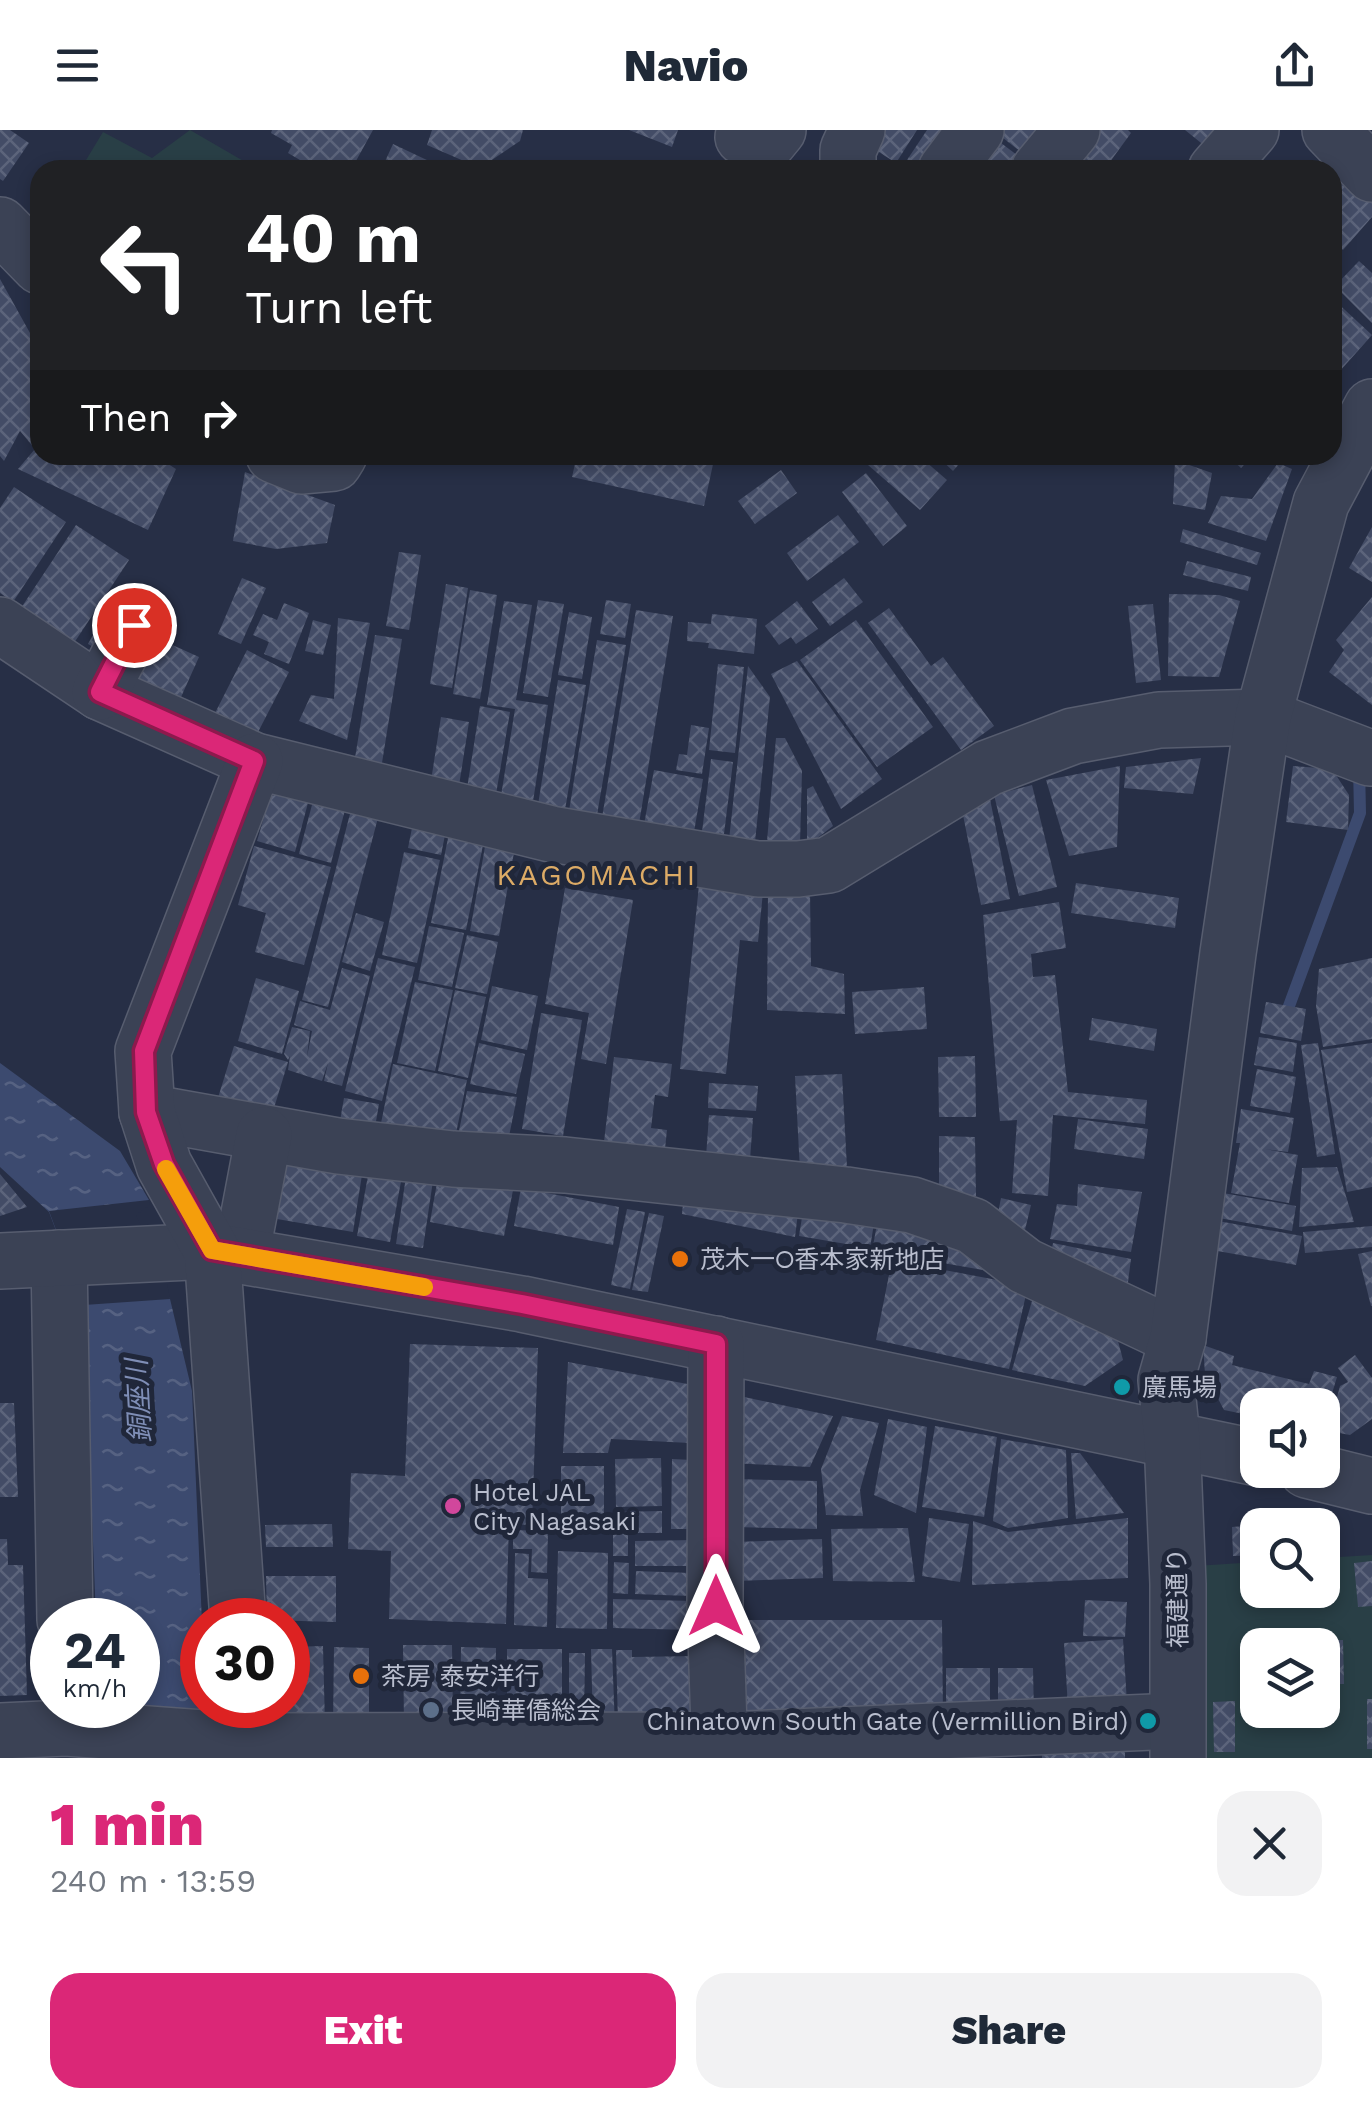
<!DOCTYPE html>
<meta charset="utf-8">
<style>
:root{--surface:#fff;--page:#f2f2f3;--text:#1f2937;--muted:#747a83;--accent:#db2777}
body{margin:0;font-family:"Work Sans","Noto Sans JP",sans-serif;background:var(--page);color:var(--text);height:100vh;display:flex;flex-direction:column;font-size:38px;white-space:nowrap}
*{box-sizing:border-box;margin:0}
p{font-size:32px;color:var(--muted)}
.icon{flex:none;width:55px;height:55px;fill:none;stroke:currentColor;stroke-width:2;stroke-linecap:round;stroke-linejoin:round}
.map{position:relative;height:1628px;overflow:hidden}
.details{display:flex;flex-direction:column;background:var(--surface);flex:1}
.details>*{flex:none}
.hud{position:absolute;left:30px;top:30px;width:1312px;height:305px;border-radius:30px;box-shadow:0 5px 15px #0003;background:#202124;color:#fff;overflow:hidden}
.fabs{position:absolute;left:1240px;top:1258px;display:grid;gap:20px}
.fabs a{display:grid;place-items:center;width:100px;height:100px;border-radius:20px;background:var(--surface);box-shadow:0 5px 15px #0003;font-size:50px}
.speed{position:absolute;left:30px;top:1468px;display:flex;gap:20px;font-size:50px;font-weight:700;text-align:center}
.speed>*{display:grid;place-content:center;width:130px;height:130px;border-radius:50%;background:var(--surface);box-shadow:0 5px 15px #0003;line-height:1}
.speed small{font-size:25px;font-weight:400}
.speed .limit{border:15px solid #d22;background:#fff;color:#111}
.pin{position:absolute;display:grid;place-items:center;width:85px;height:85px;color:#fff;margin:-42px;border:5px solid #fff;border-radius:50%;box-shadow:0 2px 10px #0007}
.me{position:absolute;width:110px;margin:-55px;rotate:0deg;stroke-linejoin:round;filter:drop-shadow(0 0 8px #0008)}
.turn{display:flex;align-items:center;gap:35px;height:210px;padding:0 50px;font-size:45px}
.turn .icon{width:130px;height:130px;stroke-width:2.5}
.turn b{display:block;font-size:70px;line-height:85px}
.then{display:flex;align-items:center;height:95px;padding:0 50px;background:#0003;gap:20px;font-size:38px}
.round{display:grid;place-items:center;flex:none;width:105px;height:105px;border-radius:30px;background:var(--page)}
.summary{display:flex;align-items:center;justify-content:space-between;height:170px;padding:0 50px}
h1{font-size:60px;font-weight:800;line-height:75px;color:var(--accent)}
.primary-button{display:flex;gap:20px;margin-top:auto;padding:20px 50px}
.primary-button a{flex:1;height:115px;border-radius:30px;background:var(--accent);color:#fff;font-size:40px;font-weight:800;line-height:115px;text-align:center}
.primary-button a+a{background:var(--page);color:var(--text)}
header{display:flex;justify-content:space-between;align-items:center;height:130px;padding:0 50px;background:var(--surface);font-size:45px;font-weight:800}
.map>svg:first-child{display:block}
</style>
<header><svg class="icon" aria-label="menu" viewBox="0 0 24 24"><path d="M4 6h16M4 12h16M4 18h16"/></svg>Navio<svg class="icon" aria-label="share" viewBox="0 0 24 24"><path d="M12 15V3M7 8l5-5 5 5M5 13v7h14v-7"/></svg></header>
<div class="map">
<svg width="1372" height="1628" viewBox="0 0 1372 1628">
<defs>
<pattern id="water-ripples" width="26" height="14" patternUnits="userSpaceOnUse" patternTransform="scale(2.5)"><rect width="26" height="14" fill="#3c4a6f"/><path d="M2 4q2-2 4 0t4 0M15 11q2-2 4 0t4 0" fill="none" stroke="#566282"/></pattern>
<pattern id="building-cross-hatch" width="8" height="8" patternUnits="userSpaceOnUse" patternTransform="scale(2.5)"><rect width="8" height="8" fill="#434c66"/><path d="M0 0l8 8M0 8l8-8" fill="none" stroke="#5c647b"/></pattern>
</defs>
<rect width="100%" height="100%" fill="#272f46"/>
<g fill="#293f46" fill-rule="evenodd">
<polygon points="190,0 259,40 80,40 103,2 152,28"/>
<path d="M1372,1425v203h-172l-5,-192 62,-4 1,28h64l1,-32zM1258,1515h64v65h-64z"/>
</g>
<polygon fill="url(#water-ripples)" points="0,933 120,1021 149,1070 130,1084 170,1169 192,1261 202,1493 202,1575 206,1575 209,1628 99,1575 138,1575 138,1490 96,1490 84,1175 49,1082 0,1037"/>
<polygon fill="#272f46" points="149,1070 150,1075 136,1085 166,1148 170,1169 84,1175 49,1081"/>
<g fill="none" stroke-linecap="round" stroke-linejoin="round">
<polyline stroke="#3c4a6f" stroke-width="12" points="1289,876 1360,683 1359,636"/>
</g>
<g fill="url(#building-cross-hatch)">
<polygon points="0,0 10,0 29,13 3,51 0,49"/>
<polygon points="272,0 373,0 351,40 336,40 325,34 322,40 317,40 288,23 292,15 271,3"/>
<polygon points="432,0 523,0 520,11 480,38 427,15"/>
<polygon points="629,0 678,0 672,17"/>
<polygon points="873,0 917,0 896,33 865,13"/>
<polygon points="927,0 967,0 930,40 909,40 903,36"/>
<polygon points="993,0 1048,0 1035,33"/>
<polygon points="1087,0 1128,0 1131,3 1104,40 1080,40 1065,29"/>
<polygon points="1185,0 1236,0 1216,25"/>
<polygon points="993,7 1029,34 1024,40 993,40 977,28"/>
<polygon points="393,14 448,40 386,40 382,38"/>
<polygon points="1332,37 1372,73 1372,87 1343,120 1332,111"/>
<polygon points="1359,131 1372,143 1372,193 1335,156"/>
<polygon points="0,149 40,221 40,325 154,325 176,339 148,400 18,339 35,319 20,301 4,331 0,326"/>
<polygon points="1332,168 1372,205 1339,242 1332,236"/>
<polygon points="577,325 715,325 704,376 572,347"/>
<polygon points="876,325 918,325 947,350 920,380 868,335"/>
<polygon points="936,325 967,325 953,341"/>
<polygon points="1227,325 1253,325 1241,338"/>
<polygon points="1175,330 1212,343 1205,380 1173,374"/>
<polygon points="1278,333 1292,339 1266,411 1208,393 1221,366 1252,369"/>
<polygon points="781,340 797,363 755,394 738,371"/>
<polygon points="245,342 335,375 327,413 276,419 233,411"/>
<polygon points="866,343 907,396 883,416 842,362"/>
<polygon points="14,357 66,392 13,472 0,463 0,378"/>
<polygon points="838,385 859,412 807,451 787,423"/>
<polygon points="76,395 129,430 74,513 21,478"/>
<polygon points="1372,397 1372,452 1349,438"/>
<polygon points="1183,399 1261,423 1257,435 1180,412"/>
<polygon points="399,422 421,425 409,500 386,496"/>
<polygon points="1187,431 1251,447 1248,461 1183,445"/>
<polygon points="242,448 266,458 241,514 218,504"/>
<polygon points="844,448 863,472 830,496 812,472"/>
<polygon points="446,454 468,458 452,558 430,554"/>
<polygon points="470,460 497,465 480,569 453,564"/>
<polygon points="1169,464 1219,465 1240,471 1219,547 1168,546"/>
<polygon points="1372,467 1372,575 1329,542 1344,520 1336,510"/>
<polygon points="538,470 564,474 548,567 523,563"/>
<polygon points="606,470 631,474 625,508 600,504"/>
<polygon points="504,471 532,475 516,570 548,575 532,678 500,672 515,579 487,575"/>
<polygon points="797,471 818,499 796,514 791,507 779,515 765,496"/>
<polygon points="284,473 309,483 289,534 264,524 269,512 253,505 263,484 277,490"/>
<polygon points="1153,474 1161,550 1136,553 1128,476"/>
<polygon points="889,478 931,536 943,527 994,596 961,620 868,493"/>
<polygon points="636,480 673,486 638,700 601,694"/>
<polygon points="569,482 592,487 582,549 558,545"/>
<polygon points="712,484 757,489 754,524 708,518 709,513 687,511 688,492 711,494"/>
<polygon points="104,485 121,494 104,523 88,514"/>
<polygon points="338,488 370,493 347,610 299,591 311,565 334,569"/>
<polygon points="313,490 331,495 323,525 305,521"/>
<polygon points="856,490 933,597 877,637 800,530"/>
<polygon points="375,505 402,509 381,639 354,634"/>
<polygon points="157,508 199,527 177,576 135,557"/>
<polygon points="597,510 626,515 596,691 568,687"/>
<polygon points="247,520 289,542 256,606 214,585"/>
<polygon points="797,531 882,649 841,679 771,544"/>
<polygon points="718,534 744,537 735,623 709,620"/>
<polygon points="748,536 770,567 755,712 729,710"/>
<polygon points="558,550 586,555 564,686 537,681"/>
<polygon points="480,576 510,582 495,670 466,665"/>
<polygon points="441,587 469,592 458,662 430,657"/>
<polygon points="691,595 709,598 702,644 676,640 679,624 687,625"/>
<polygon points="776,608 785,608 802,641 800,714 767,711"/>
<polygon points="1201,628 1193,664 1124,658 1126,637"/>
<polygon points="711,629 733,632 724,704 702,702"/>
<polygon points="1120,636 1117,717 1069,726 1046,650"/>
<polygon points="1293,636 1332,639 1349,665 1348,700 1286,692"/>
<polygon points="654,640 703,649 693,708 643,700"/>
<polygon points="1032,655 1057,757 1019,766 994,665"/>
<polygon points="813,656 833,696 816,709 807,709 807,659"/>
<polygon points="281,662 309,669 295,722 257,711 270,667"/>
<polygon points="990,669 1010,769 981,775 961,675"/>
<polygon points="313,671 345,680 331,733 299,724"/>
<polygon points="352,676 379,684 328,877 302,870"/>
<polygon points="413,693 446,700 441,725 408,718"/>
<polygon points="449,703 484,710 466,800 431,793"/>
<polygon points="486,711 515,717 499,806 470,801"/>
<polygon points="254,716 331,737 304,835 255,822 266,783 238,775"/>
<polygon points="404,722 440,730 417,833 382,825"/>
<polygon points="1076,753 1179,768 1175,798 1071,783"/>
<polygon points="699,755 763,762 758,812 740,810 726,944 680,939"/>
<polygon points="565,758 633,770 606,934 581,929 589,883 545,874"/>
<polygon points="768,760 810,761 811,836 844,844 845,884 767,880"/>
<polygon points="1059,772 1066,818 1031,824 1033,847 1055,845 1068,962 1147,970 1145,994 1053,985 1048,1066 1012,1063 1017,990 1000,991 983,785"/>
<polygon points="356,783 384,792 370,841 342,832"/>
<polygon points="429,796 464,803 452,857 418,850"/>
<polygon points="467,805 498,812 487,864 455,858"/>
<polygon points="378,828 415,837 382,971 345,961"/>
<polygon points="1372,828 1372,909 1323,917 1316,876 1319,839"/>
<polygon points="342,838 370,846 342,956 324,951 328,933 322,951 288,940 290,926 288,930 284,924 292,897 310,901 307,927 312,901 294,895 300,871 330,880"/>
<polygon points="256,848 299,861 282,924 238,911"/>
<polygon points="415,852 453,860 435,941 397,933"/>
<polygon points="492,856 538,866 527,920 481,910"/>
<polygon points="924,857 927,899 855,904 852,862"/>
<polygon points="455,860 486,867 468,948 438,941"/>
<polygon points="1266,872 1306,879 1301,911 1260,903"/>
<polygon points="541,883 582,890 563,1006 522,999"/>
<polygon points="1092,888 1157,899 1154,921 1089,910"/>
<polygon points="1259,907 1297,913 1293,942 1254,935"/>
<polygon points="479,913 525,924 516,964 470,954"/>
<polygon points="1318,913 1335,1024 1317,1027 1301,915"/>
<polygon points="1372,913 1372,1057 1347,1062 1321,920"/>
<polygon points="234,916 288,932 271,988 217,971"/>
<polygon points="975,926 976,987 939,987 938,927"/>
<polygon points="614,927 672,934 668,967 655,965 651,998 667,1000 664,1028 603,1020"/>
<polygon points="393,934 467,950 453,1018 378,1008"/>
<polygon points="1257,939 1296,947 1290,983 1250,976"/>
<polygon points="842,944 847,1038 800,1041 795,946"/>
<polygon points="709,953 758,956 756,981 708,978"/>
<polygon points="467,961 517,967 506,1021 456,1016"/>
<polygon points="344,968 379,974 373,1009 338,1002"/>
<polygon points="1241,979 1294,988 1288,1022 1265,1019 1298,1025 1289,1073 1231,1063 1240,1013 1236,1013"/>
<polygon points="709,985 753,988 750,1030 706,1027"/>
<polygon points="1078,989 1148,999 1144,1029 1074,1019"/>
<polygon points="939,1006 975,1007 976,1066 939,1066"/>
<polygon points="288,1020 364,1032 353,1102 277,1089"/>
<polygon points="371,1029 404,1035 390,1112 357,1106"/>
<polygon points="408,1033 435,1037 423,1118 396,1114"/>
<polygon points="440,1036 515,1050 504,1106 430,1092"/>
<polygon points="1337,1037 1354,1092 1299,1097 1302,1038"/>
<polygon points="0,1044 27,1077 0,1086"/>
<polygon points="1078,1054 1142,1062 1131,1122 1050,1109 1057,1074 1077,1076"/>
<polygon points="521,1058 619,1077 613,1115 514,1096"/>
<polygon points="1223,1063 1296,1076 1292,1101 1219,1088"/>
<polygon points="684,1064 799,1075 795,1107 682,1084"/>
<polygon points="1001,1068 1031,1075 1024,1104 997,1088"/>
<polygon points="804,1075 875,1087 870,1118 799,1106"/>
<polygon points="627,1079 645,1082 630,1159 611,1155"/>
<polygon points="649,1083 664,1086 648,1162 632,1160"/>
<polygon points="878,1088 936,1098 930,1133 872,1122"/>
<polygon points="1218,1091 1302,1106 1296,1135 1212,1120"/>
<polygon points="1372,1096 1372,1117 1305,1123 1303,1102"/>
<polygon points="942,1102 1006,1144 937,1132"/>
<polygon points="1053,1113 1131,1129 1126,1167 1050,1127"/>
<polygon points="1372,1121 1372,1176 1371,1176 1358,1124"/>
<polygon points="892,1130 1028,1156 1009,1239 876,1210"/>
<polygon points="1034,1164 1118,1211 1123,1230 1085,1256 1012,1240"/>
<polygon points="410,1214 538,1218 532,1395 509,1394 506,1494 389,1489 391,1421 348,1419 351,1343 405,1346"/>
<polygon points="1203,1215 1234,1226 1232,1235 1309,1254 1314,1241 1337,1247 1323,1293 1322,1275 1258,1275 1258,1287 1224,1280 1205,1244"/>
<polygon points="1355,1225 1372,1248 1372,1289 1350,1305 1328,1301 1340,1256 1348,1252 1338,1238"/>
<polygon points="568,1232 693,1255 690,1313 611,1309 608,1323 563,1323"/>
<polygon points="730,1264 833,1286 810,1337 732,1333"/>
<polygon points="0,1273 14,1273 18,1367 0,1367"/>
<polygon points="842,1286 879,1293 860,1360 863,1386 826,1385 821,1339"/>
<polygon points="888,1289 927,1297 916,1383 874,1365"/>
<polygon points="935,1296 997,1307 984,1387 922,1377"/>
<polygon points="1001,1309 1066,1320 1068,1388 1008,1398 993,1391"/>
<polygon points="1071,1323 1080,1323 1124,1383 1076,1389"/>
<polygon points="661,1328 662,1376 616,1377 615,1329"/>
<polygon points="672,1329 692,1330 691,1399 671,1399"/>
<rect x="561" y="1336" width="43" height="67"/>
<polygon points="734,1349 817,1351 817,1399 733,1397"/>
<polygon points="662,1381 662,1403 628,1403 628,1426 613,1426 613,1382"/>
<polygon points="929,1388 969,1394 960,1452 922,1446"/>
<polygon points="1128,1388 1128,1448 972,1455 973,1391 1008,1402"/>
<polygon points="332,1394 333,1417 266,1417 265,1395"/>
<polygon points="1256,1395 1258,1425 1233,1426 1232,1397"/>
<polygon points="908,1398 915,1452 833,1451 831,1399"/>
<polygon points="513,1400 548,1401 547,1443 531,1442 532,1419 513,1419"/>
<polygon points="0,1409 7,1409 8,1435 23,1435 27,1565 0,1566"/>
<polygon points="822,1409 823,1448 735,1451 734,1412"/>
<polygon points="695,1410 694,1436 635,1436 635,1411"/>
<polygon points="558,1421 608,1423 607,1499 556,1498"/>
<polygon points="515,1423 529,1424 528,1448 548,1449 547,1497 514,1495"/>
<polygon points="1372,1431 1372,1476 1358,1477 1354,1433"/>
<polygon points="614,1432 629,1433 628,1464 613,1463"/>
<polygon points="636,1441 691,1443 690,1466 635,1464"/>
<polygon points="266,1446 336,1446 336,1492 267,1490"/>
<polygon points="613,1469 693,1471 692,1500 613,1498"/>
<polygon points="1085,1470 1127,1472 1125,1507 1083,1506"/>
<polygon points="745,1490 942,1490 943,1588 745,1588"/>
<polygon points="1123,1509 1127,1573 1068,1577 1064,1513"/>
<polygon points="1343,1510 1344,1554 1322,1554 1322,1515 1287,1515 1287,1512"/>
<polygon points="403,1515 452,1515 453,1594 404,1594"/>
<polygon points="323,1516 325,1595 270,1596 269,1575 288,1575 288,1517"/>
<polygon points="334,1517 369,1518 369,1595 333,1595"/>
<polygon points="461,1517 496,1518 495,1588 460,1587"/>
<rect x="507" y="1519" width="55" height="74"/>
<polygon points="591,1519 612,1519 615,1598 593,1599"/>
<polygon points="616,1520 632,1520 632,1527 695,1526 697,1592 618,1594"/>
<polygon points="569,1523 585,1523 584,1595 569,1594"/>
<rect x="946" y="1538" width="44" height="49"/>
<polygon points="998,1538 1033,1538 1034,1586 998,1586"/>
<rect x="1367" y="1569" width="5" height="50"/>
<polygon points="1235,1571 1235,1622 1214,1622 1213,1572"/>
<polygon points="1125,1617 1125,1628 1042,1628 1042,1621"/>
</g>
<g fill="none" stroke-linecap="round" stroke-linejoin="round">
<defs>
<g id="minor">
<polyline points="745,0 743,7 769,11 778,0"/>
<polyline points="1330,0 1372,44"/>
<polyline points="848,40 848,20 857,0"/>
<polyline points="946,40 976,0"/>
<polyline points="1039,40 1072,0"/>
<polyline points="1216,40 1251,0"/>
<polyline points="0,95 40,136"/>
<polyline points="274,325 301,336 334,333 339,325"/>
<polyline points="0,495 100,562 255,631 551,704 758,739 798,739 829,735 988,638 1073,606 1159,590 1263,587 1370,628"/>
<polyline points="100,562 135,495"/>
<polyline points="147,982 338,1016 453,1029 565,1035 846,1065 912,1075 973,1096 1025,1136 1178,1208"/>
<polyline points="241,1126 264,1005"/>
<polyline points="59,1128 65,1490"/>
<polyline points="0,1131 212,1121 522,1174 1258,1328"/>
<polyline points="716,1214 715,1476 720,1628"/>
<polyline points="1307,1340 1372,1356"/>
<polyline points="238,1490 212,1121 164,1035 147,982 143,921 255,631"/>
<polyline points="0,1601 66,1598 244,1611 720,1610 1177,1591"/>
<polyline points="1178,1628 1178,1454 1172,1308 1166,1250 1178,1208 1228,823 1263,587 1321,373 1372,277"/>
</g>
</defs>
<use href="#minor" stroke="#575d6f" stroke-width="58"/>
<use href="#minor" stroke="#3b4255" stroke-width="55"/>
</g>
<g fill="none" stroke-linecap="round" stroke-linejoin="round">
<defs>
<polyline id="route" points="134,495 100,562 254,631 144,921 146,982 164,1034 212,1120 522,1174 716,1214 716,1476"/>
</defs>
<use href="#route" stroke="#8e194d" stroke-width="25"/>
<use href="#route" stroke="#db2777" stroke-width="18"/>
<polyline stroke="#f59e0b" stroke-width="18" points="166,1039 212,1120 424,1157"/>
</g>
<g fill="#e8710a" stroke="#20273a" stroke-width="4">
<circle cx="680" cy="1129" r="10"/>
<circle cx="361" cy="1546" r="10"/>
</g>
<g fill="#0f9aa8" stroke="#20273a" stroke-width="4">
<circle cx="1122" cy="1257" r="10"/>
<circle cx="1148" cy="1591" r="10"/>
</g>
<circle fill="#d1479c" stroke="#20273a" stroke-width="4" cx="453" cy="1376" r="10"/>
<circle fill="#5c6f8a" stroke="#20273a" stroke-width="4" cx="431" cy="1580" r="10"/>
<g text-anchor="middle" stroke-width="10" stroke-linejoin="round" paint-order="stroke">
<g font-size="25" fill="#b9bece" stroke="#20273a" text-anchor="start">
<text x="700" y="1138">茂木一○香本家新地店</text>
<text x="1142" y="1266">廣馬場</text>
<text x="473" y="1371">Hotel JAL<tspan x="473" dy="29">City Nagasaki</tspan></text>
<text x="381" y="1555">茶房 泰安洋行</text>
<text x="451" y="1589">長崎華僑総会</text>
<text x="1128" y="1600" text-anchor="end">Chinatown South Gate (Vermillion Bird)</text>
</g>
<g font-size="25" fill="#b9bece" stroke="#20273a">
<text transform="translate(1177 1468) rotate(-91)" y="9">福建通り</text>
</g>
<g font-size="28" font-style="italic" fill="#7f8eb6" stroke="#20273a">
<text transform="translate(138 1271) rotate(-93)" y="10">銅座川</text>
</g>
<g font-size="30" letter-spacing="2.5" fill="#dcab66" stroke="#20273a">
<text x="597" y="755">KAGOMACHI</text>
</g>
</g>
</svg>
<div class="fabs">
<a><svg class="icon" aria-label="sound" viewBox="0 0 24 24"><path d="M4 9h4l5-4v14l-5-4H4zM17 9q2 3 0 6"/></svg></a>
<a><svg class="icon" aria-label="search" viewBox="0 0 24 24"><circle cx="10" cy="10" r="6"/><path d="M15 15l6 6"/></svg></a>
<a><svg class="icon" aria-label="layers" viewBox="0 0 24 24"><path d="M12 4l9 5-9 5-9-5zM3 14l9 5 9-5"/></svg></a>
</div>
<div class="speed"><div>24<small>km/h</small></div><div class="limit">30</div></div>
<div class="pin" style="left:134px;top:495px;background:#d93025"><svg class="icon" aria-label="arrive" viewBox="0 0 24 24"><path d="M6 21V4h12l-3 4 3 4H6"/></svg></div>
<svg class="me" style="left:716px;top:1476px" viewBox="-20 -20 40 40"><path d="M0-17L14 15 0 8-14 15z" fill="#db2777" stroke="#fff" stroke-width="4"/></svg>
<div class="hud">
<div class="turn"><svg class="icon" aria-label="left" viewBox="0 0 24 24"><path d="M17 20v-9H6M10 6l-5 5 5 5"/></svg><div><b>40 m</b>Turn left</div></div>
<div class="then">Then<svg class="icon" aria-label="right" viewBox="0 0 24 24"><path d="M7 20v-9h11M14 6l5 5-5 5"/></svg></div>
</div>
</div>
<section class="details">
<div class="summary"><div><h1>1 min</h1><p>240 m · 13:59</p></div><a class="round"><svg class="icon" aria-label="close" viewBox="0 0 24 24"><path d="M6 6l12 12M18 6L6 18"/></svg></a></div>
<div class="primary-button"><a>Exit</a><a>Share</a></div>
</section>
